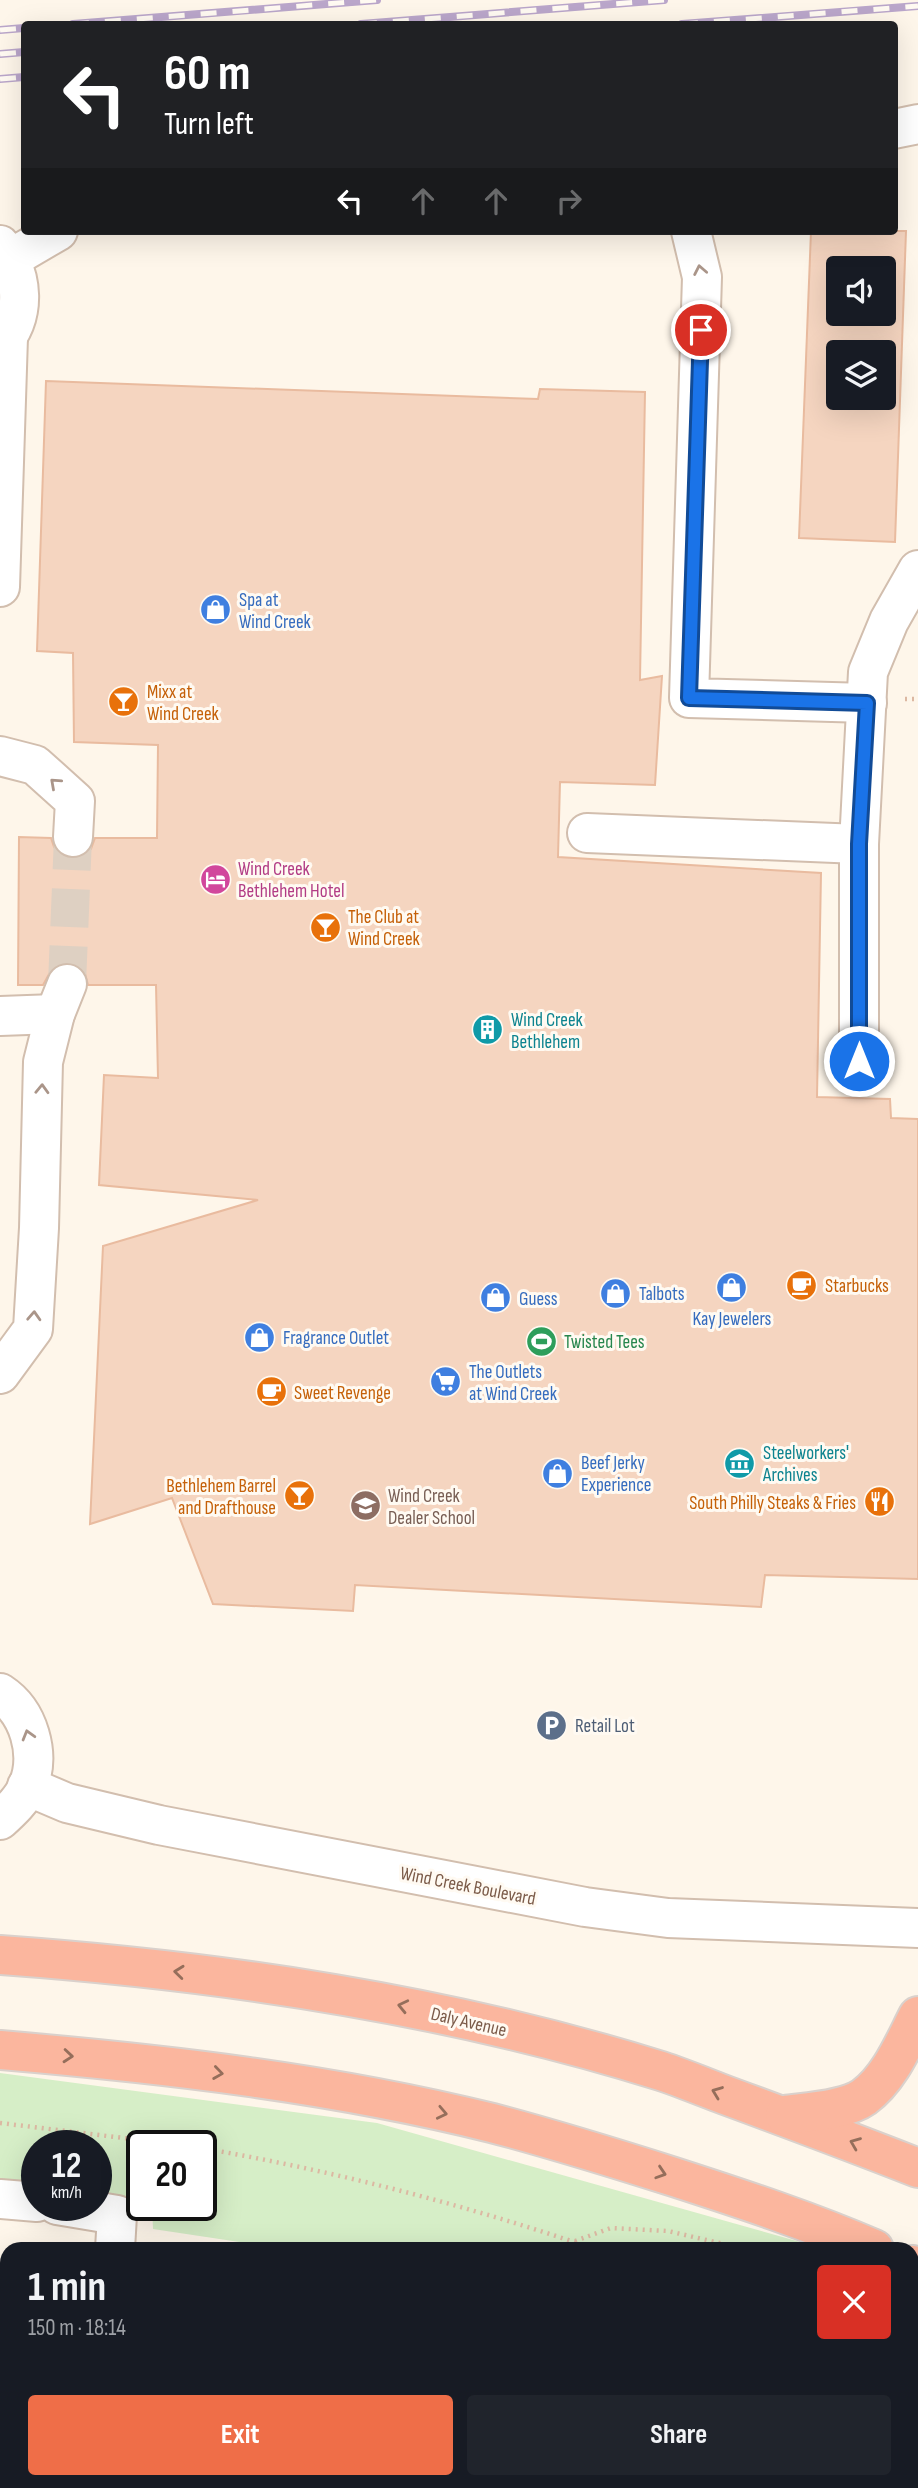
<!DOCTYPE html>
<meta charset="utf-8">
<style>
:root{--surface:#171b24;--page:#20242c;--text:#f1f3f6;--muted:#9ea1a6;--accent:#ef6e48}
body{margin:0;font-family:"Sofia Sans Condensed",sans-serif;background:var(--page);color:var(--text);height:100vh;display:flex;flex-direction:column;font-size:26px;white-space:nowrap}
*{box-sizing:border-box;margin:0}
p{font-size:23px;color:var(--muted)}
.icon{flex:none;width:38px;height:38px;fill:none;stroke:currentColor;stroke-width:2;stroke-linecap:round;stroke-linejoin:round}
.map{position:relative;flex:1;overflow:hidden}
.panel{position:absolute;left:0px;top:2242px;width:919px;height:247px;display:flex;flex-direction:column;background:var(--surface);border-radius:21px 21px 0 0;box-shadow:0 7px 28px #0002}
.panel>*{flex:none}
.top-card{position:absolute;left:21px;top:21px;width:877px;height:214px;border-radius:7px;box-shadow:0 7px 28px #0002;background:#202124;color:#fff;overflow:hidden}
.tools{position:absolute;left:826px;top:256px;display:grid;gap:14px}
.tools a{display:grid;place-items:center;width:70px;height:70px;border-radius:7px;background:var(--surface);box-shadow:0 7px 28px #0002;font-size:35px}
.speed{position:absolute;left:21px;top:2130px;display:flex;gap:14px;font-size:35px;font-weight:700;text-align:center}
.speed>*{display:grid;place-content:center;width:91px;height:91px;border-radius:50%;background:var(--surface);box-shadow:0 7px 28px #0002;line-height:1}
.speed small{font-size:18px;font-weight:400}
.speed .limit{border:4px solid #111;border-radius:10px;background:#fff;color:#111}
.pin{position:absolute;display:grid;place-items:center;width:60px;height:60px;color:#fff;margin:-30px;border:4px solid #fff;border-radius:50%;box-shadow:0 2px 7px #0007}
.me{position:absolute;width:77px;margin:-38px;rotate:0deg;stroke-linejoin:round;filter:drop-shadow(0 0 5px #0008)}
.turn{display:flex;align-items:center;gap:24px;height:147px;padding:0 28px;font-size:32px}
.turn .icon{width:91px;height:91px;stroke-width:2.5}
.turn b{display:block;font-size:49px;line-height:60px}
.lanes{display:flex;align-items:center;height:66px;padding:0 28px;background:#0003;justify-content:center;gap:35px;direction:ltr}
.lanes .off{opacity:.35}
.round{display:grid;place-items:center;flex:none;width:74px;height:74px;border-radius:7px;background:var(--page)}
.head{display:flex;align-items:center;justify-content:space-between;height:119px;padding:0 28px}
h1{font-size:42px;font-weight:700;line-height:52px}
.primary-button{display:flex;gap:14px;margin-top:auto;padding:14px 28px}
.primary-button a{flex:1;height:80px;border-radius:7px;background:var(--accent);color:#fff;font-size:28px;font-weight:700;line-height:80px;text-align:center}
.primary-button a+a{background:var(--page);color:var(--text)}
.map>svg:first-child{display:block}
</style>
<div class="map">
<svg width="918" height="2488" viewBox="0 0 918 2488">
<rect width="100%" height="100%" fill="#fef6ea"/>
<g fill="#d6eec7">
<polygon points="0,2073 377,2123 825,2249 285,2249 153,2229 152,2205 201,2205 201,2146 142,2146 142,2198 96,2193 96,2146 37,2146 37,2185 0,2182"/>
<polygon points="912,2285 918,2288 918,2441 912,2439"/>
</g>
<g fill="#f5d5c0" stroke="#e9bb9f" stroke-width="2" fill-rule="evenodd">
<path d="M811,231h95l-11,311 -96,-4zM838,268h46v45h-46zM838,352h46v45h-46z"/>
<polygon points="46,381 538,399 540,389 645,392 640,680 662,676 655,785 560,782 558,857 821,873 817,1097 890,1099 891,1118 918,1119 918,1579 765,1575 761,1607 355,1585 353,1611 213,1604 172,1498 90,1524 103,1246 258,1200 99,1185 104,1075 158,1078 156,985 88,985 84,970 74,964 65,962 53,967 43,985 18,985 19,837 51,838 54,847 61,855 72,859 83,856 91,849 95,838 157,838 158,745 74,742 73,653 37,651"/>
</g>
<g fill="none" stroke-linecap="round" stroke-linejoin="round">
<polyline stroke="#ded0c2" stroke-width="38" stroke-dasharray="38 19" stroke-linecap="butt" points="67,984 73,837"/>
<defs>
<g id="minor">
<polyline points="894,129 918,124"/>
<polyline points="691,231 702,277 689,698 867,703"/>
<path d="M0,245c24,30 27,71 0,101"/>
<polyline points="10,259 58,231"/>
<polyline points="0,587 8,337"/>
<polyline points="0,756 35,765 75,801 73,837"/>
<polyline points="587,833 859,844"/>
<polyline points="0,1016 55,1014"/>
<polyline points="859,1061 859,844 868,672 889,621 918,570"/>
<polyline points="0,1374 33,1329 39,1228 43,1062 55,1014 67,984"/>
<path d="M0,1693c29,19 41,61 28,93 -6,14 -17,24 -28,34"/>
<polyline points="27,1786 67,1803 159,1825 585,1907 668,1918 918,1928"/>
<polyline points="0,2199 37,2202"/>
<polyline points="57,2205 117,2215 115,2249"/>
<polyline points="105,2488 105,2482"/>
</g>
<g id="highway">
<path d="M0,1955c223,16 447,49 661,116 21,7 43,16 64,24 65,24 129,48 193,73"/>
<path d="M0,2050c165,14 331,33 492,73 61,16 122,35 182,54 68,22 135,44 200,72"/>
<path d="M785,2115c22,-3 61,-5 79,-18 26,-19 40,-54 54,-81"/>
<polyline points="912,2265 918,2268"/>
</g>
</defs>
<use href="#minor" stroke="#d2beae" stroke-width="42"/>
<use href="#highway" stroke="#dad1cc" stroke-width="42"/>
<g stroke="#dcb8a2" stroke-width="4.5" stroke-dasharray="2 5" stroke-linecap="butt">
<polyline points="905,699 918,699"/>
<polyline points="0,2123 190,2146"/>
<path d="M201,2148c134,23 265,57 394,101"/>
<polyline points="165,2207 165,2205"/>
<polyline points="575,2241 611,2228 668,2231 745,2249"/>
<polyline points="912,2339 918,2345"/>
<polyline points="912,2366 918,2369"/>
</g>
<use href="#minor" stroke="#fff" stroke-width="38"/>
<use href="#highway" stroke="#fbb69e" stroke-width="38"/>
<defs>
<g id="rail">
<polyline points="73,24 377,0"/>
<polyline points="361,24 664,0"/>
<polyline points="682,24 918,6"/>
<polyline points="0,30 24,28"/>
<polyline points="0,54 24,52"/>
<polyline points="0,79 24,77"/>
</g>
</defs>
<use href="#rail" stroke="#baa6ca" stroke-width="8"/>
<use href="#rail" stroke="#fffaf2" stroke-width="5" stroke-dasharray="16" stroke-linecap="butt"/>
</g>
<defs><path id="oneway-chevron" d="M-2-3.5L2.5 0L-2 3.5" fill="none" stroke-width="1.6" stroke-linecap="round" stroke-linejoin="round" transform="scale(1.75)"/></defs>
<g stroke="#aa9589">
<use href="#oneway-chevron" transform="translate(700 270) rotate(-101)"/>
<use href="#oneway-chevron" transform="translate(55 783) rotate(-138)"/>
<use href="#oneway-chevron" transform="translate(42 1089) rotate(-88)"/>
<use href="#oneway-chevron" transform="translate(34 1316) rotate(-87)"/>
<use href="#oneway-chevron" transform="translate(28 1735) rotate(-106)"/>
</g>
<g stroke="#956e5b">
<use href="#oneway-chevron" transform="translate(179 1972) rotate(-174)"/>
<use href="#oneway-chevron" transform="translate(403 2006) rotate(-167)"/>
<use href="#oneway-chevron" transform="translate(68 2056) rotate(5)"/>
<use href="#oneway-chevron" transform="translate(218 2073) rotate(8)"/>
<use href="#oneway-chevron" transform="translate(717 2092) rotate(-159)"/>
<use href="#oneway-chevron" transform="translate(442 2113) rotate(12)"/>
<use href="#oneway-chevron" transform="translate(855 2143) rotate(-158)"/>
<use href="#oneway-chevron" transform="translate(661 2173) rotate(18)"/>
</g>
<g fill="none" stroke-linecap="round" stroke-linejoin="round">
<defs>
<polyline id="route" points="701,330 689,698 867,703 859,844 859,1061"/>
</defs>
<use href="#route" stroke="#114b97" stroke-width="18"/>
<use href="#route" stroke="#1a73e8" stroke-width="12"/>
</g>
<defs>
<symbol id="shop-disc" viewBox="-11 -11 22 22"><circle r="9.5" fill="#3f7fe0" stroke="#fffaf2"/><path d="M-5-2.5h2.3a2.7 3.5 0 0 1 5.4 0H5L5.5 6h-11ZM-1.5-2.5h3a1.5 2.3 0 0 0-3 0Z" fill="#fff"/></symbol>
<symbol id="bar-disc" viewBox="-11 -11 22 22"><circle r="9.5" fill="#e8710a" stroke="#fffaf2"/><path d="M-6-5H6L.8 .8V4.5H3.5V6h-7V4.5H-.8V.8Z" fill="#fff"/></symbol>
<symbol id="hotel-disc" viewBox="-11 -11 22 22"><circle r="9.5" fill="#d1479c" stroke="#fffaf2"/><path d="M-6-4.5h1.5V1H6V5H4.5V3h-9V5H-6ZM-4 0a1.8 1.8 0 1 1 3.6 0ZM.5 0V-2.5h3Q6-2.5 6 0Z" fill="#fff"/></symbol>
<symbol id="building-disc" viewBox="-11 -11 22 22"><circle r="9.5" fill="#0f9aa8" stroke="#fffaf2"/><path d="M-4-6H4V6H1V3H-1V6H-4ZM-2.5-4.3h1.7v1.8h-1.7ZM.8-4.3h1.7v1.8H.8ZM-2.5-1h1.7V.8h-1.7ZM.8-1h1.7V.8H.8Z" fill="#fff"/></symbol>
<symbol id="cafe-disc" viewBox="-11 -11 22 22"><circle r="9.5" fill="#e8710a" stroke="#fffaf2"/><path d="M-5.5-4.5H6V0H3Q3 3.5 0 3.5H-2.5Q-5.5 3.5-5.5 0ZM3-3.2v2h1.7v-2ZM-6 4.5H4V6H-6Z" fill="#fff"/></symbol>
<symbol id="stadium-disc" viewBox="-11 -11 22 22"><circle r="9.5" fill="#2e9e5b" stroke="#fffaf2"/><path d="M0-5a6.5 5 0 1 0 0 10a6.5 5 0 1 0 0-10ZM-3.5-1.8h7v3.6h-7Z" fill="#fff"/></symbol>
<symbol id="supermarket-disc" viewBox="-11 -11 22 22"><circle r="9.5" fill="#3f7fe0" stroke="#fffaf2"/><path d="M-6-5.5h2.5l.6 2H6L4.5 2H-2.5L-4.4-4H-6ZM-1.5 3.2a1.3 1.3 0 1 0 .1 0ZM3 3.2a1.3 1.3 0 1 0 .1 0Z" fill="#fff"/></symbol>
<symbol id="museum-disc" viewBox="-11 -11 22 22"><circle r="9.5" fill="#0f9aa8" stroke="#fffaf2"/><path d="M0-6L6-3V-2H-6V-3ZM-5-1h2V3h-2ZM-1-1h2V3h-2ZM3-1h2V3H3ZM-6 4H6V6H-6Z" fill="#fff"/></symbol>
<symbol id="restaurant-disc" viewBox="-11 -11 22 22"><circle r="9.5" fill="#e8710a" stroke="#fffaf2"/><path d="M-5-6h1v4h1v-4h1v4h1v-4h1v5L-1.5 .5V6h-2V.5L-5-1ZM5-6V6H3V1.5H1.5Q1.5-4 5-6Z" fill="#fff"/></symbol>
<symbol id="school-disc" viewBox="-11 -11 22 22"><circle r="9.5" fill="#8d6e63" stroke="#fffaf2"/><path d="M0-5L7-2L0 1L-7-2ZM-4 1L0 2.5L4 1V4Q0 6-4 4Z" fill="#fff"/></symbol>
<symbol id="parking-disc" viewBox="-11 -11 22 22"><circle r="9.5" fill="#5c6f8a" stroke="#fffaf2"/><path d="M-3.5-5.5H1a3.5 3.5 0 0 1 0 7H-1V5.5H-3.5ZM-1-3.4V-.6H.8a1.4 1.4 0 0 0 0-2.8Z" fill="#fff"/></symbol>
</defs>
<g fill-rule="evenodd">
<use href="#shop-disc" x="198" y="592" width="35" height="35"/>
<use href="#bar-disc" x="106" y="684" width="35" height="35"/>
<use href="#hotel-disc" x="198" y="862" width="35" height="35"/>
<use href="#bar-disc" x="308" y="910" width="35" height="35"/>
<use href="#building-disc" x="470" y="1012" width="35" height="35"/>
<use href="#cafe-disc" x="784" y="1268" width="35" height="35"/>
<use href="#shop-disc" x="714" y="1270" width="35" height="35"/>
<use href="#shop-disc" x="598" y="1276" width="35" height="35"/>
<use href="#shop-disc" x="478" y="1280" width="35" height="35"/>
<use href="#shop-disc" x="242" y="1320" width="35" height="35"/>
<use href="#stadium-disc" x="524" y="1324" width="35" height="35"/>
<use href="#supermarket-disc" x="428" y="1364" width="35" height="35"/>
<use href="#cafe-disc" x="254" y="1374" width="35" height="35"/>
<use href="#museum-disc" x="722" y="1446" width="35" height="35"/>
<use href="#shop-disc" x="540" y="1456" width="35" height="35"/>
<use href="#bar-disc" x="282" y="1478" width="35" height="35"/>
<use href="#restaurant-disc" x="862" y="1484" width="35" height="35"/>
<use href="#school-disc" x="348" y="1488" width="35" height="35"/>
<use href="#parking-disc" x="534" y="1708" width="35" height="35"/>
</g>
<g text-anchor="middle" stroke-width="6" stroke-linejoin="round" paint-order="stroke">
<g font-size="19" fill="#366cbe" stroke="#fffaf2" text-anchor="start">
<text x="239" y="606">Spa at<tspan x="239" dy="22">Wind Creek</tspan></text>
<text x="639" y="1300">Talbots</text>
<text x="519" y="1305">Guess</text>
<text x="732" y="1325" text-anchor="middle">Kay Jewelers</text>
<text x="283" y="1344">Fragrance Outlet</text>
<text x="469" y="1378">The Outlets<tspan x="469" dy="22">at Wind Creek</tspan></text>
<text x="581" y="1469">Beef Jerky<tspan x="581" dy="22">Experience</tspan></text>
</g>
<g font-size="19" fill="#c56008" stroke="#fffaf2" text-anchor="start">
<text x="147" y="698">Mixx at<tspan x="147" dy="22">Wind Creek</tspan></text>
<text x="348" y="923">The Club at<tspan x="348" dy="22">Wind Creek</tspan></text>
<text x="825" y="1292">Starbucks</text>
<text x="294" y="1399">Sweet Revenge</text>
<text x="276" y="1492" text-anchor="end">Bethlehem Barrel<tspan x="276" dy="22">and Drafthouse</tspan></text>
<text x="856" y="1509" text-anchor="end">South Philly Steaks &amp; Fries</text>
</g>
<g font-size="19" fill="#b23c85" stroke="#fffaf2" text-anchor="start">
<text x="238" y="875">Wind Creek<tspan x="238" dy="22">Bethlehem Hotel</tspan></text>
</g>
<g font-size="19" fill="#0d838f" stroke="#fffaf2" text-anchor="start">
<text x="511" y="1026">Wind Creek<tspan x="511" dy="22">Bethlehem</tspan></text>
<text x="763" y="1459">Steelworkers'<tspan x="763" dy="22">Archives</tspan></text>
</g>
<g font-size="19" fill="#27864d" stroke="#fffaf2" text-anchor="start">
<text x="564" y="1348">Twisted Tees</text>
</g>
<g font-size="19" fill="#785e54" stroke="#fffaf2" text-anchor="start">
<text x="388" y="1502">Wind Creek<tspan x="388" dy="22">Dealer School</tspan></text>
</g>
<g font-size="19" fill="#4e5e75" stroke="#fffaf2" text-anchor="start">
<text x="575" y="1732">Retail Lot</text>
</g>
<g font-size="19" fill="#7c5c4a" stroke="#fffaf2">
<text transform="translate(468 1885) rotate(11)" y="7">Wind Creek Boulevard</text>
<text transform="translate(469 2021) rotate(13)" y="7">Daly Avenue</text>
</g>
</g>
</svg>
<div class="tools">
<a><svg class="icon" aria-label="sound" viewBox="0 0 24 24"><path d="M4 9h4l5-4v14l-5-4H4zM17 9q2 3 0 6"/></svg></a>
<a><svg class="icon" aria-label="layers" viewBox="0 0 24 24"><path d="M12 4l9 5-9 5-9-5zM3 14l9 5 9-5"/></svg></a>
</div>
<div class="speed"><div>12<small>km/h</small></div><div class="limit">20</div></div>
<div class="pin" style="left:701px;top:330px;background:#d93025"><svg class="icon" aria-label="arrive" viewBox="0 0 24 24"><path d="M6 21V4h12l-3 4 3 4H6"/></svg></div>
<svg class="me" style="left:859px;top:1061px" viewBox="-20 -20 40 40"><circle r="17" fill="#1a73e8" stroke="#fff" stroke-width="3"/><path d="M0-11L8 9 0 5-8 9z" fill="#fff"/></svg>
<div class="top-card">
<div class="turn"><svg class="icon" aria-label="left" viewBox="0 0 24 24"><path d="M17 20v-9H6M10 6l-5 5 5 5"/></svg><div><b>60 m</b>Turn left</div></div>
<div class="lanes"><svg class="icon" aria-label="left" viewBox="0 0 24 24"><path d="M17 20v-9H6M10 6l-5 5 5 5"/></svg><svg class="icon off" aria-label="ahead" viewBox="0 0 24 24"><path d="M12 20V5M6 11l6-6 6 6"/></svg><svg class="icon off" aria-label="ahead" viewBox="0 0 24 24"><path d="M12 20V5M6 11l6-6 6 6"/></svg><svg class="icon off" aria-label="right" viewBox="0 0 24 24"><path d="M7 20v-9h11M14 6l5 5-5 5"/></svg></div>
</div>
<section class="panel">
<div class="head"><div><h1>1 min</h1><p>150 m · 18:14</p></div><a class="round" style="background:#d93025;color:#fff"><svg class="icon" aria-label="close" viewBox="0 0 24 24"><path d="M6 6l12 12M18 6L6 18"/></svg></a></div>
<div class="primary-button"><a>Exit</a><a>Share</a></div>
</section>
</div>
